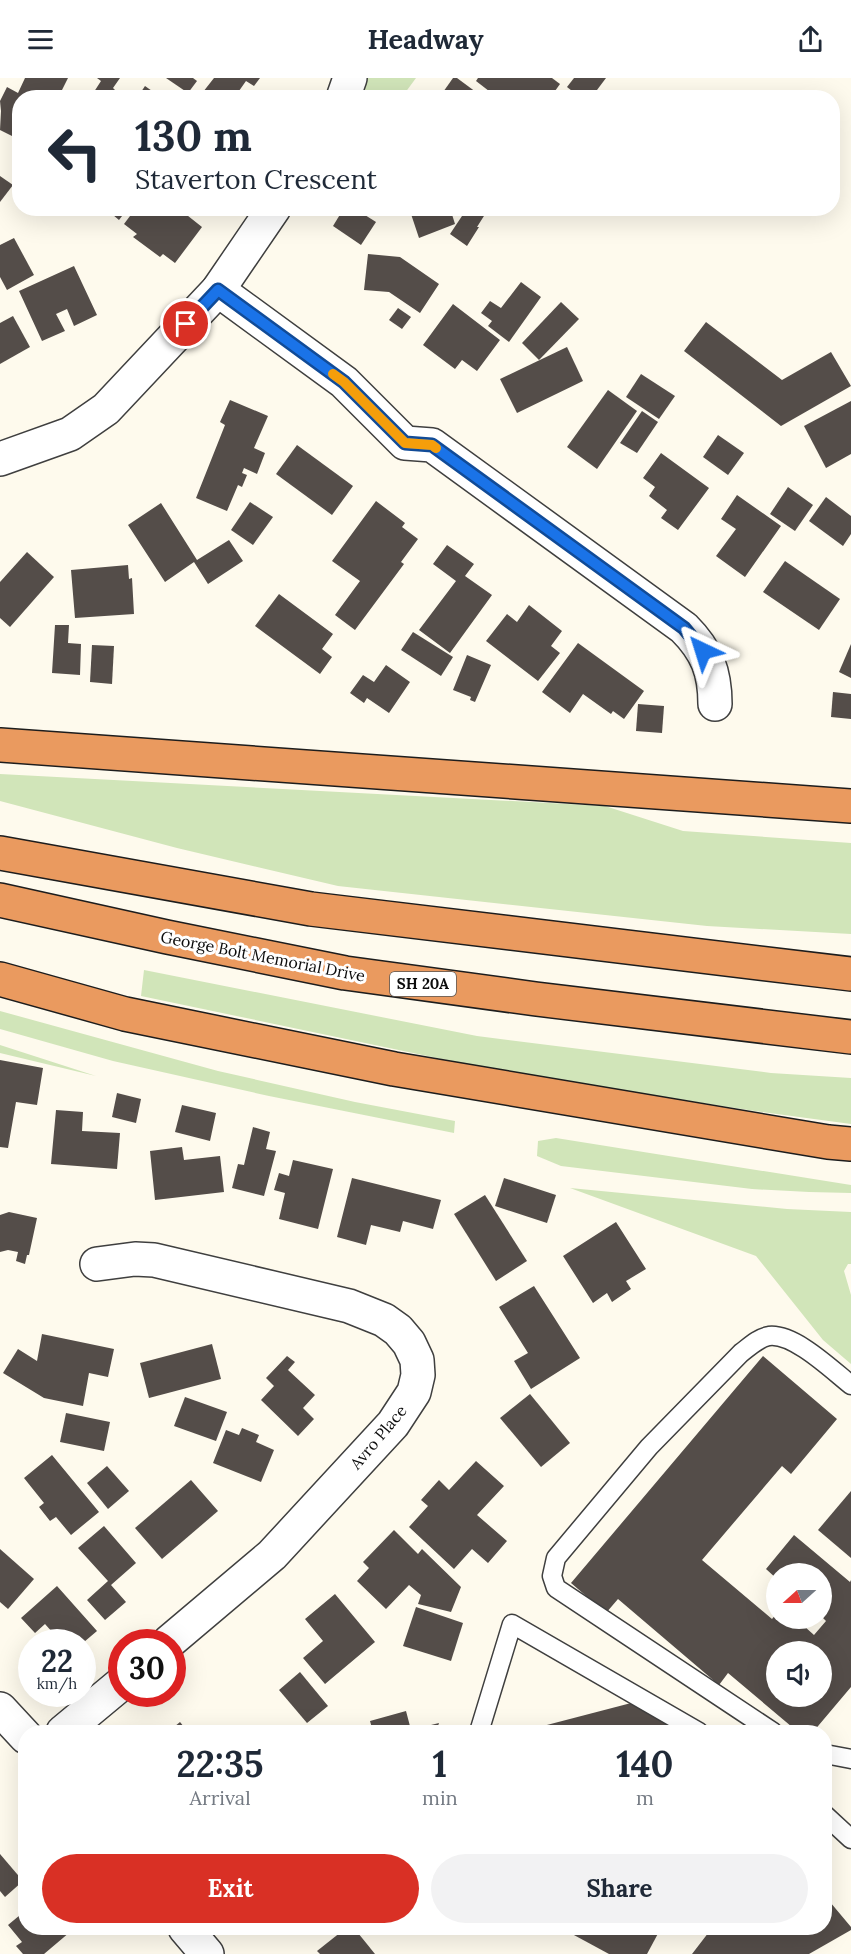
<!DOCTYPE html>
<style>
:root{--surface:#fff;--page:#f2f2f3;--text:#1f2937;--muted:#747a83;--accent:#d93025}
body{margin:0;font-family:Lora,serif;background:var(--page);color:var(--text);height:100vh;display:flex;flex-direction:column;font-size:22px;white-space:nowrap}
*{box-sizing:border-box;margin:0}
p{font-size:20px;color:var(--muted)}
.icon{flex:none;width:33px;height:33px;fill:none;stroke:currentColor;stroke-width:2;stroke-linecap:round;stroke-linejoin:round}
.map{position:relative;flex:1;overflow:hidden}
.panel{position:absolute;left:18px;top:1647px;width:814px;height:210px;display:flex;flex-direction:column;background:var(--surface);border-radius:24px;box-shadow:0 6px 24px #0002}
.panel>*{flex:none}
.guide{position:absolute;left:12px;top:12px;width:828px;height:126px;border-radius:24px;box-shadow:0 6px 24px #0002;background:#fff;color:var(--text);overflow:hidden}
.needle{width:39px;rotate:249deg}
.fabs{position:absolute;left:766px;top:1485px;display:grid;gap:12px}
.fabs a{display:grid;place-items:center;width:66px;height:66px;border-radius:50%;background:var(--surface);box-shadow:0 6px 24px #0002;font-size:30px}
.speed{position:absolute;left:18px;top:1551px;display:flex;gap:12px;font-size:30px;font-weight:700;text-align:center}
.speed>*{display:grid;place-content:center;width:78px;height:78px;border-radius:50%;background:var(--surface);box-shadow:0 6px 24px #0002;line-height:1}
.speed small{font-size:15px;font-weight:400}
.speed .limit{border:9px solid #d22;background:#fff;color:#111}
.pin{position:absolute;display:grid;place-items:center;width:51px;height:51px;color:#fff;margin:-26px;border:3px solid #fff;border-radius:50%;box-shadow:0 2px 6px #0007}
.me{position:absolute;width:66px;margin:-33px;rotate:319deg;stroke-linejoin:round;filter:drop-shadow(0 0 4px #0008)}
.turn{display:flex;align-items:center;gap:21px;height:126px;padding:0 24px;font-size:27px}
.turn .icon{width:78px;height:78px;stroke-width:2.5}
.turn b{display:block;font-size:42px;line-height:51px}
.eta{display:flex;justify-content:space-evenly;align-items:center;height:102px;text-align:center}
.eta b{font-size:36px;font-weight:700;line-height:42px}
.cta{display:flex;gap:12px;margin-top:auto;padding:12px 24px}
.cta a{flex:1;height:69px;border-radius:36px;background:var(--accent);color:#fff;font-size:24px;font-weight:700;line-height:69px;text-align:center}
.cta a+a{background:var(--page);color:var(--text)}
header{display:flex;justify-content:space-between;align-items:center;height:78px;padding:0 24px;background:var(--surface);font-size:27px;font-weight:700}
.map>svg:first-child{display:block}
</style>
<header><svg class="icon" aria-label="menu" viewBox="0 0 24 24"><path d="M4 6h16M4 12h16M4 18h16"/></svg>Headway<svg class="icon" aria-label="share" viewBox="0 0 24 24"><path d="M12 15V3M7 8l5-5 5 5M5 13v7h14v-7"/></svg></header>
<div class="map">
<svg width="851" height="1876" viewBox="0 0 851 1876">
<rect width="100%" height="100%" fill="#fefaed"/>
<g fill="#d1e5b9">
<polygon points="367,0 416,0 402,19 360,20"/>
<polygon points="0,696 605,728 683,753 851,765 851,856 707,848 338,808 177,770 0,723"/>
<polygon points="144,892 477,958 771,995 851,1000 851,1046 748,1032 499,993 141,918"/>
<polygon points="0,933 218,993 355,1024 455,1043 454,1055 269,1018 113,983 0,951"/>
<polygon points="0,967 96,998 0,975"/>
<polygon points="556,1060 851,1107 851,1115 809,1114 752,1111 561,1088 537,1078 538,1063"/>
<polygon points="570,1110 787,1131 851,1134 851,1186 848,1186 844,1193 851,1217 851,1286 823,1262 756,1178"/>
</g>
<g fill="#544d49" fill-rule="evenodd">
<polygon points="25,0 68,0 58,20 20,20 20,52 16,60 0,52 1,33 0,23 7,9 18,15"/>
<polygon points="97,0 120,0 113,10 115,12 110,20 90,20 101,3"/>
<polygon points="166,0 193,0 197,3 188,15"/>
<polygon points="214,0 260,0 254,8 246,3 234,20 211,20 203,14"/>
<polygon points="453,0 457,0 484,20 445,20 441,17"/>
<polygon points="478,0 552,0 560,6 550,20 498,20 476,3"/>
<polygon points="574,0 606,0 591,20 581,20 567,9"/>
<polygon points="145,8 162,20 137,20"/>
<polygon points="0,98 13,107 0,124"/>
<polygon points="97,130 128,130 119,142 107,132 104,136"/>
<polygon points="136,130 178,130 202,149 175,185 163,176 160,179 133,159 137,156 124,146"/>
<polygon points="344,130 354,130 376,144 361,167 333,148"/>
<polygon points="409,130 450,130 455,146 419,160"/>
<polygon points="461,130 489,130 477,149 479,149 467,168 450,156 462,138 457,136"/>
<polygon points="14,160 34,197 7,212 0,199 0,167"/>
<polygon points="368,176 400,179 439,206 420,235 389,214 364,212"/>
<polygon points="74,188 97,237 74,248 67,231 56,236 65,253 42,263 19,213"/>
<polygon points="521,204 541,219 509,264 488,248 492,243 481,235 490,223 501,230"/>
<polygon points="561,224 579,241 539,282 522,265"/>
<polygon points="453,226 500,262 477,293 462,282 455,291 423,267"/>
<polygon points="398,230 411,239 402,251 389,242"/>
<polygon points="13,238 30,269 0,286 0,245"/>
<polygon points="706,244 782,302 831,274 851,308 781,348 684,273"/>
<polygon points="567,269 583,303 517,335 500,301"/>
<polygon points="641,296 675,318 659,341 626,319"/>
<polygon points="608,312 637,333 597,391 567,369"/>
<polygon points="230,322 268,338 254,370 265,375 257,396 244,390 242,395 247,397 242,409 238,407 227,433 196,420 225,347 220,344"/>
<polygon points="851,323 851,376 826,390 804,348"/>
<polygon points="642,333 658,344 637,375 620,365"/>
<polygon points="718,357 744,375 728,397 703,379"/>
<polygon points="297,367 353,408 332,437 276,396"/>
<polygon points="661,375 709,410 678,452 661,440 667,432 649,418 655,409 643,400"/>
<polygon points="788,409 813,427 795,453 770,436"/>
<polygon points="737,417 781,448 745,499 716,478 736,451 721,441"/>
<polygon points="826,419 851,438 851,456 843,468 809,443"/>
<polygon points="376,423 405,445 402,449 418,461 401,484 404,486 355,552 335,537 360,503 332,483"/>
<polygon points="250,424 273,439 253,467 231,452"/>
<polygon points="161,425 197,482 229,462 243,483 208,506 194,484 165,504 128,447"/>
<polygon points="447,467 474,486 465,498 492,517 450,575 419,552 456,503 433,486"/>
<polygon points="27,474 54,499 10,549 0,540 0,504"/>
<polygon points="785,483 840,521 819,552 763,514"/>
<polygon points="128,487 129,501 132,500 134,536 75,540 71,492"/>
<polygon points="279,516 333,556 322,571 332,579 320,596 255,548"/>
<polygon points="529,527 562,553 551,568 560,575 538,603 486,563 507,536 517,544"/>
<polygon points="55,547 69,547 68,565 81,566 80,597 52,595"/>
<polygon points="413,554 453,579 441,598 401,572"/>
<polygon points="578,565 644,613 624,641 613,633 611,636 583,616 570,635 542,614"/>
<polygon points="851,566 851,600 839,594"/>
<polygon points="92,567 114,568 112,606 90,604"/>
<polygon points="467,577 491,587 475,624 470,622 471,619 453,612"/>
<polygon points="386,587 410,604 389,635 367,620 364,625 350,615 363,597 374,604"/>
<polygon points="833,614 851,616 851,641 831,639"/>
<polygon points="638,626 664,628 662,655 636,653"/>
<polygon points="0,982 43,990 37,1027 16,1024 8,1070 0,1069"/>
<polygon points="117,1015 141,1021 136,1045 112,1039"/>
<polygon points="182,1027 216,1035 210,1063 175,1054"/>
<polygon points="56,1032 83,1034 82,1053 120,1055 117,1091 51,1086"/>
<polygon points="253,1049 270,1054 266,1071 276,1073 264,1118 232,1110 238,1086 244,1087"/>
<polygon points="182,1069 184,1082 220,1078 224,1114 155,1122 150,1073"/>
<polygon points="293,1082 333,1091 318,1151 279,1141 285,1115 274,1112 279,1095 289,1098"/>
<polygon points="352,1100 441,1122 433,1151 403,1143 400,1154 371,1147 366,1167 337,1159"/>
<polygon points="504,1100 556,1117 547,1145 495,1128"/>
<polygon points="485,1117 527,1183 496,1203 454,1136"/>
<polygon points="9,1134 37,1140 29,1177 27,1177 25,1186 16,1183 18,1174 8,1172 0,1174 0,1137"/>
<polygon points="616,1144 646,1191 626,1203 631,1211 612,1224 607,1215 593,1225 563,1178"/>
<polygon points="534,1208 580,1280 531,1311 514,1283 528,1275 499,1229"/>
<polygon points="42,1256 114,1271 108,1299 89,1295 83,1328 44,1320 3,1295 18,1271 37,1283"/>
<polygon points="212,1266 221,1301 149,1320 140,1285"/>
<polygon points="287,1278 295,1284 288,1292 315,1317 303,1330 314,1341 298,1358 261,1322 274,1308 266,1300"/>
<path d="M763,1278l74,63 -46,55 -9,-8 -80,94 70,59 5,-6v5h18l19,17 12,-14 -4,-4v-43h-45v5l-11,-10 28,-34 56,47 1,-2v107l-38,45h-15l-70,-59 -9,12 -101,-86 -12,14 -35,-30zM777,1574h45v44h-45z"/>
<polygon points="530,1316 570,1365 541,1389 500,1340"/>
<polygon points="185,1319 227,1334 216,1363 174,1348"/>
<polygon points="66,1335 110,1344 104,1373 60,1364"/>
<polygon points="242,1350 259,1357 256,1364 274,1372 261,1404 213,1385 226,1352 239,1357"/>
<polygon points="52,1377 99,1434 71,1457 56,1439 50,1443 39,1429 44,1425 24,1400"/>
<polygon points="476,1383 504,1408 477,1437 507,1463 488,1485 472,1471 454,1491 409,1449 428,1428 421,1422 439,1402 449,1412"/>
<polygon points="107,1388 129,1413 108,1431 87,1405"/>
<polygon points="191,1402 218,1433 162,1481 135,1450"/>
<polygon points="851,1413 851,1480 818,1452"/>
<polygon points="104,1448 136,1485 111,1507 126,1524 105,1542 87,1522 108,1503 78,1470"/>
<polygon points="394,1452 418,1476 422,1471 461,1509 451,1534 418,1526 421,1517 409,1507 386,1531 357,1503 369,1490 363,1484"/>
<polygon points="0,1471 34,1501 8,1531 0,1524"/>
<polygon points="57,1508 97,1553 84,1564 61,1564 45,1546 35,1555 21,1540"/>
<polygon points="335,1516 375,1564 325,1606 303,1580 323,1563 305,1541"/>
<polygon points="416,1529 463,1545 451,1583 403,1568"/>
<polygon points="300,1594 328,1628 307,1645 279,1612"/>
<polygon points="635,1624 682,1654 520,1654"/>
<polygon points="406,1633 411,1652 439,1645 436,1654 373,1654 370,1643"/>
<polygon points="180,1644 188,1654 168,1654"/>
<polygon points="0,1776 23,1803 5,1819 0,1813"/>
<polygon points="825,1818 851,1849 851,1852 809,1876 692,1876 712,1850 825,1850"/>
<polygon points="26,1832 26,1850 67,1850 70,1854 44,1876 23,1876 16,1868 22,1864 8,1847"/>
<polygon points="346,1850 354,1850 375,1876 320,1876 317,1873"/>
<polygon points="561,1850 661,1850 647,1876 609,1876"/>
</g>
<g fill="none" stroke-linecap="round" stroke-linejoin="round">
<defs>
<g id="lane">
<polyline points="479,1654 512,1546 699,1654"/>
<path d="M773,1654l-217,-144 -4,-12 4,-18 93,-111 92,-94c8,-6 17,-15 28,-17 25,-3 63,34 82,49"/>
<polyline points="825,1676 851,1681"/>
<polyline points="825,1737 851,1761"/>
</g>
<g id="street">
<polyline points="343,20 350,0"/>
<path d="M218,212l126,92 61,61 27,2 252,183c23,23 31,44 31,76"/>
<polyline points="0,381 70,356 106,331 218,212 274,130"/>
<polyline points="97,1186 135,1181 154,1182 349,1228 384,1242 398,1252 409,1265 417,1282 418,1297 414,1314 393,1346 296,1451 272,1477 169,1564"/>
<polyline points="0,1631 26,1659"/>
<polyline points="63,1654 122,1605"/>
<polyline points="185,1850 207,1876"/>
</g>
<g id="highway">
<polyline points="0,667 851,728"/>
<polyline points="0,775 311,831 851,896"/>
<polyline points="0,822 167,859 345,895 536,921 851,959"/>
<polyline points="0,901 125,936 394,991 828,1064 851,1066"/>
</g>
</defs>
<use href="#lane" stroke="#3f3f3f" stroke-width="21"/>
<use href="#street" stroke="#3f3f3f" stroke-width="36"/>
<use href="#highway" stroke="#1d1d1d" stroke-width="36"/>
<use href="#lane" stroke="#fff" stroke-width="18"/>
<use href="#street" stroke="#fff" stroke-width="33"/>
<use href="#highway" stroke="#ea9a5f" stroke-width="33"/>
</g>
<g fill="none" stroke-linecap="round" stroke-linejoin="round">
<defs>
<polyline id="route" points="186,246 218,212 344,304 405,365 432,367 684,550 703,573"/>
</defs>
<use href="#route" stroke="#114b97" stroke-width="15"/>
<use href="#route" stroke="#1a73e8" stroke-width="10"/>
<polyline stroke="#f59e0b" stroke-width="10" points="333,296 344,304 405,365 432,367 436,370"/>
</g>
<g text-anchor="middle" stroke-width="6" stroke-linejoin="round" paint-order="stroke">
<rect fill="#fff" stroke="#555" stroke-width="1.5" x="390" y="894" width="66" height="24" rx="4.5"/>
<g font-size="15" font-weight="bold" fill="#0c0c0c">
<text x="423" y="911">SH 20A</text>
</g>
<g font-size="16" fill="#0c0c0c" stroke="#fff">
<text transform="translate(263 878) rotate(11)" y="6">George Bolt Memorial Drive</text>
<text transform="translate(378 1359) rotate(-50)" y="6">Avro Place</text>
</g>
</g>
</svg>
<div class="fabs">
<a><svg class="needle" viewBox="-14 -14 28 28"><path d="M0-13l5 13h-10z" fill="#e53935"/><path d="M0 13l5-13h-10z" fill="#747a83"/></svg></a>
<a><svg class="icon" aria-label="sound" viewBox="0 0 24 24"><path d="M4 9h4l5-4v14l-5-4H4zM17 9q2 3 0 6"/></svg></a>
</div>
<div class="speed"><div>22<small>km/h</small></div><div class="limit">30</div></div>
<div class="pin" style="left:186px;top:246px;background:#d93025"><svg class="icon" aria-label="arrive" viewBox="0 0 24 24"><path d="M6 21V4h12l-3 4 3 4H6"/></svg></div>
<svg class="me" style="left:703px;top:573px" viewBox="-20 -20 40 40"><path d="M0-17L14 15 0 8-14 15z" fill="#1a73e8" stroke="#fff" stroke-width="4"/></svg>
<div class="guide">
<div class="turn"><svg class="icon" aria-label="left" viewBox="0 0 24 24"><path d="M17 20v-9H6M10 6l-5 5 5 5"/></svg><div><b>130 m</b>Staverton Crescent</div></div>
</div>
<section class="panel">
<div class="eta">
<div><b>22:35</b><p>Arrival</p></div>
<div><b>1</b><p>min</p></div>
<div><b>140</b><p>m</p></div>
</div>
<div class="cta"><a>Exit</a><a>Share</a></div>
</section>
</div>
